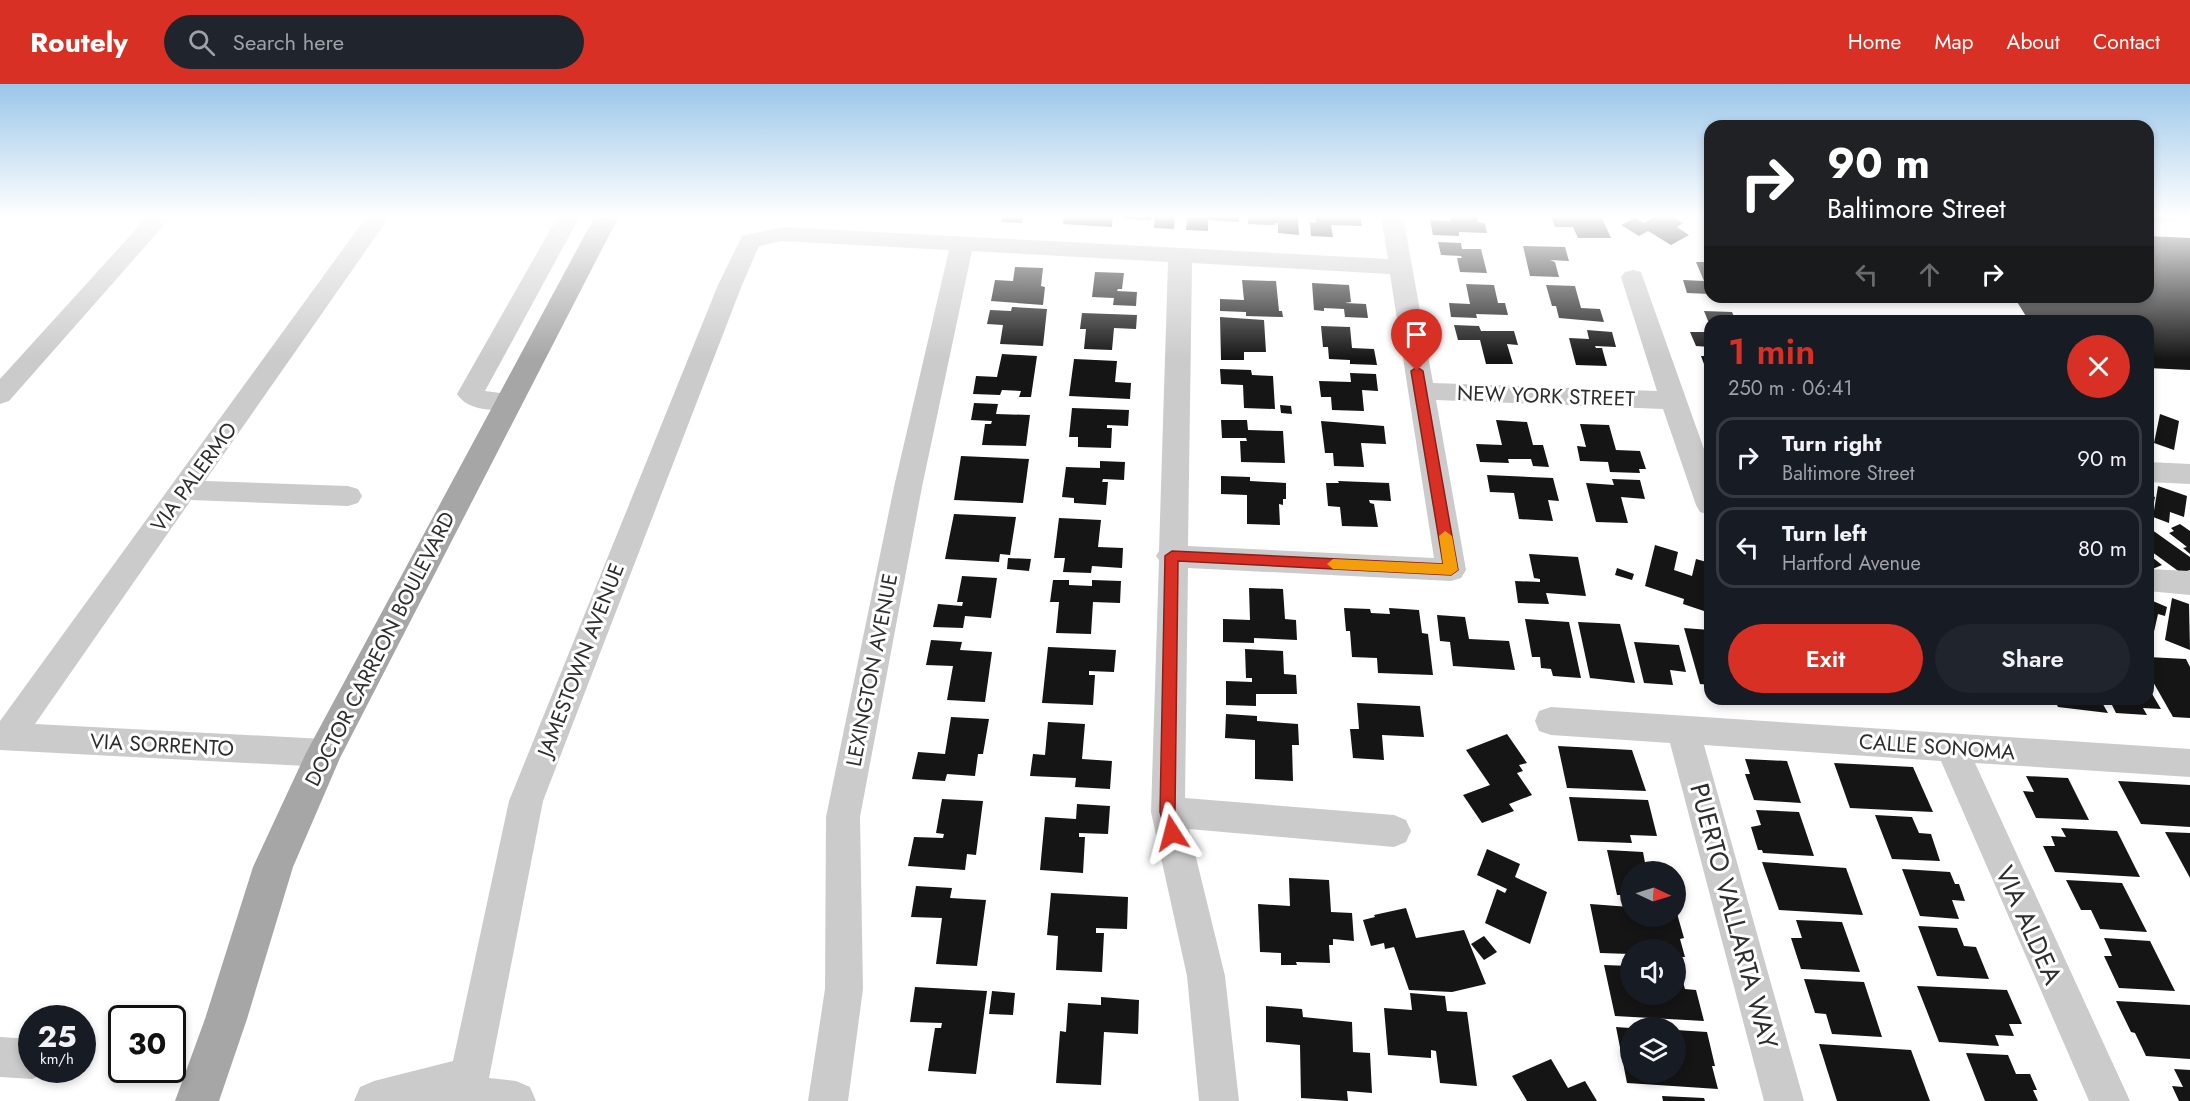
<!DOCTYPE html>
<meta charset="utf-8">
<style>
:root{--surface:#171b24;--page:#20242c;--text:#f1f3f6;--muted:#9ea1a6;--line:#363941;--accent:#d93025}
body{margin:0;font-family:Jost,sans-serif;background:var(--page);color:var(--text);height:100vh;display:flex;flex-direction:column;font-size:22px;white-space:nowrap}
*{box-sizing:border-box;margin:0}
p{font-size:20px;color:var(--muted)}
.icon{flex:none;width:33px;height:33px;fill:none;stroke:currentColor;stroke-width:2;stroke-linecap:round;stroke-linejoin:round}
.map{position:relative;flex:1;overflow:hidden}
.sheet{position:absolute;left:1704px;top:231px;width:450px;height:390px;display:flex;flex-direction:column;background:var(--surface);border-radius:18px;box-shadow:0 3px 9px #0003}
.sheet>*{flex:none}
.hud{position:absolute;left:1704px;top:36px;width:450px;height:183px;border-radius:18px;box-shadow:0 3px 9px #0003;background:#202124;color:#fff;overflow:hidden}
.needle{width:39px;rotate:94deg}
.fabs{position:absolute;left:1620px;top:777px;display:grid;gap:12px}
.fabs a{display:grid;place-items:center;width:66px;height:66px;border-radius:50%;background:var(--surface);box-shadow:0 3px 9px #0003;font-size:30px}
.speed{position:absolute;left:18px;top:921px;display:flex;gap:12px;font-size:30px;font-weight:700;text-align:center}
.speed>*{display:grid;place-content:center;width:78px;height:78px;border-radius:50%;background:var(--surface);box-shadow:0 3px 9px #0003;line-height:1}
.speed small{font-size:15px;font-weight:400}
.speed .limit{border:3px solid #111;border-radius:9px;background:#fff;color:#111}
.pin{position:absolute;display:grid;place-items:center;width:51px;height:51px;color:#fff;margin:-62px -26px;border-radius:50% 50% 50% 0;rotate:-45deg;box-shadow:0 0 6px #0007}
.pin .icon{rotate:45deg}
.me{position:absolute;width:66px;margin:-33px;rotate:351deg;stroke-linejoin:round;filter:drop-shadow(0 0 4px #0008)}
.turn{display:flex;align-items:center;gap:21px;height:126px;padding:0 24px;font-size:27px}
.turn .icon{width:78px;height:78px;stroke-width:2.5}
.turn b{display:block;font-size:42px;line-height:51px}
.lanes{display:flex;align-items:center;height:57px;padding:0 24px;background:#0003;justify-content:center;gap:30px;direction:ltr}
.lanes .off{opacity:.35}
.round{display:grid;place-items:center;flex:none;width:63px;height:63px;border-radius:32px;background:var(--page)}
.overview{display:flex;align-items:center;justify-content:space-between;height:102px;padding:0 24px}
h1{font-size:36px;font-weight:600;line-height:45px;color:var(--accent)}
.cta{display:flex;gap:12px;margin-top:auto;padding:12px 24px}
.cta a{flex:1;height:69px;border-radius:36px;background:var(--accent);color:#fff;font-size:24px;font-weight:600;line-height:69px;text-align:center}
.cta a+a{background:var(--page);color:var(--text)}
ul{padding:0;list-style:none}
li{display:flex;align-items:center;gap:18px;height:81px;margin:0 12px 9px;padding:0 12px;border:3px solid var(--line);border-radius:18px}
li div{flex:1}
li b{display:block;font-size:22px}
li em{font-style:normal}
header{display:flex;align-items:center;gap:36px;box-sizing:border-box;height:84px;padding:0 30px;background:var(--accent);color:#fff}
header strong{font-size:28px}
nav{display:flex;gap:33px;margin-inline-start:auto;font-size:21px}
.search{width:420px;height:54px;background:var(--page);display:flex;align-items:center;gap:15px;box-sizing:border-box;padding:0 21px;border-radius:33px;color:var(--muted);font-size:22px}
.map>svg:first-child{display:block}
</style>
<header>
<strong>Routely</strong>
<div class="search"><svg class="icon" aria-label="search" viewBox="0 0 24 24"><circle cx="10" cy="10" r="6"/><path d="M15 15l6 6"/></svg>Search here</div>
<nav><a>Home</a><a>Map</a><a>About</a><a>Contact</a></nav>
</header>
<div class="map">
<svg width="2190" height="1017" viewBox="0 0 2190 1017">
<rect width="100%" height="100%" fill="#fff"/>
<g fill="#151515">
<polygon points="1003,132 1023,132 1022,139 1001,138"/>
<polygon points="1064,132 1113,132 1112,143 1063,140"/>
<polygon points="1125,132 1151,132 1151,136 1125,135"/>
<polygon points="1155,132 1175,132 1174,145 1154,144"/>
<polygon points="1239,132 1239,138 1208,136 1208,147 1186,146 1187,133"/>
<polygon points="1248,132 1298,132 1299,151 1278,149 1278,139 1275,139 1275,141 1248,140"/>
<polygon points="1315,132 1360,132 1362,142 1331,141 1333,153 1311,152 1310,138 1316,139"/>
<polygon points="1450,132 1477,132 1478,138 1485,139 1487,149 1459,148 1459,152 1433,151 1430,136 1451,137"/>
<polygon points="1551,132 1601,132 1611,154 1578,154 1573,143 1555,143"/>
<polygon points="1657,132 1671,132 1683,139 1677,143 1689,151 1671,161 1648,147 1639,152 1621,141 1635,134 1644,139"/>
<polygon points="2148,152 2190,154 2190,286 2148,284 2148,237 2029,237 2014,213 2148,213"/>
<polygon points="1438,158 1461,159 1462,165 1481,165 1487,189 1460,188 1457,174 1462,174 1461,172 1441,171"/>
<polygon points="1523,162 1565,163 1569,177 1550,176 1555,178 1559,193 1530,192"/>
<polygon points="1696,178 1710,178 1710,210 1687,209 1683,196 1704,197"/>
<polygon points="1015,183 1043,184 1041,202 1045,203 1043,221 991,217 995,196 1013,197"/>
<polygon points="1095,188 1124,189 1122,205 1118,205 1117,207 1137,208 1136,222 1113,221 1114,214 1092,213"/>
<polygon points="1242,196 1276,197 1279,227 1282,227 1283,233 1246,232 1246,228 1220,227 1220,215 1244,216"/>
<polygon points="1312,199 1349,201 1351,218 1345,219 1366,220 1368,234 1345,233 1344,225 1324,224 1324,227 1314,226"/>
<polygon points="1466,200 1494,201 1498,219 1505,219 1508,231 1476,230 1477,234 1451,233 1449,219 1470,220"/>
<polygon points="1546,201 1575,202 1581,224 1600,225 1604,238 1559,234 1556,222 1552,222"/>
<polygon points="1012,223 1047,225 1043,262 1000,260 1003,241 987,240 990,226 1011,227"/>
<polygon points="1704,227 1732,228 1736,237 1708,237"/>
<polygon points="1082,229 1137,231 1136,245 1114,244 1112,266 1084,265 1086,245 1080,245"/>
<polygon points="1220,233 1264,236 1266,268 1244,268 1244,276 1221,276"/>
<polygon points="1454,241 1479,242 1481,247 1514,247 1518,261 1507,260 1513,280 1486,280 1480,256 1458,256"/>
<polygon points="1321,242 1350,243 1352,264 1374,265 1377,281 1350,280 1350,276 1329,275 1328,263 1323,263"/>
<polygon points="1587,246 1612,248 1616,263 1595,262 1596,264 1602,264 1607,282 1576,281 1569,254 1589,255"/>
<polygon points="1690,248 1710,248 1710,263 1696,262"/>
<polygon points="1706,269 1710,270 1710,288 1707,288 1701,272 1707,272"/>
<polygon points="1002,270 1037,272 1031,313 1019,313 1021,307 1002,306 1000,311 973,310 976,292 997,293"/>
<polygon points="1074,275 1117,277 1115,298 1131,299 1130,315 1069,312"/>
<polygon points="1220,285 1251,286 1252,291 1273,292 1275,325 1244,324 1243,301 1221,300"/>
<polygon points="1350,289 1376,290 1378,307 1362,306 1364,327 1332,326 1331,313 1321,313 1319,297 1351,298"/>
<polygon points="974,319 998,320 996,330 1030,331 1026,362 982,361 985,340 991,340 992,337 971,336"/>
<polygon points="1280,321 1291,322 1292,330 1281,329"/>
<polygon points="1072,324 1129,326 1128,342 1107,341 1107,344 1112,344 1111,364 1078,363 1078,353 1069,353"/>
<polygon points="2160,330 2179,337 2174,366 2154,359"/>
<polygon points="1221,336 1247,336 1248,346 1283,347 1285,379 1241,378 1240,357 1247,357 1246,354 1222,354"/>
<polygon points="1496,336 1527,338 1533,361 1543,361 1549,383 1533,382 1531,375 1508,375 1509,379 1480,378 1476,360 1502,361"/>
<polygon points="1321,337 1384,342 1386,360 1361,359 1364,383 1334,382 1333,369 1325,369"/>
<polygon points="1580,340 1609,341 1616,366 1640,367 1646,385 1639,385 1640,389 1610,388 1608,378 1580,377 1577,362 1586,363"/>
<polygon points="961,372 1029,375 1023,419 954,416"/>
<polygon points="1100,377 1125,378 1124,396 1103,395 1102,398 1108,398 1106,421 1074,419 1074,414 1062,413 1066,383 1100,384"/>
<polygon points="1487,391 1553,394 1559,417 1548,416 1553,437 1519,435 1514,409 1490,408"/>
<polygon points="1221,392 1250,393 1250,397 1286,399 1286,415 1283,415 1283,421 1279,420 1280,441 1247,440 1247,411 1221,410"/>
<polygon points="1612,395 1640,396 1645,415 1621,413 1628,439 1596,438 1586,399 1614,401"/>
<polygon points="1338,397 1389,399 1391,417 1369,416 1370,419 1374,420 1378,443 1342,442 1340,423 1328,422 1326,399 1339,399"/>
<polygon points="2158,402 2187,412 2184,433 2170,428 2169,439 2153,433"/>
<polygon points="2148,410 2155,413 2151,431 2148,430"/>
<polygon points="954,430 1016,433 1010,471 1000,470 999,478 945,475"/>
<polygon points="1059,434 1101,436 1098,463 1123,464 1122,484 1092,482 1091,489 1063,488 1065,474 1054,474"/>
<polygon points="2180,440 2190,447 2190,470 2183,464 2187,463 2169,449 2174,447 2171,444"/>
<polygon points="2148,443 2190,473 2190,486 2181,489 2148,465"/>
<polygon points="1655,461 1678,468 1674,486 1692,492 1696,475 1710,479 1710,513 1707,528 1683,520 1684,515 1645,502"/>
<polygon points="1529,470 1578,473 1586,512 1546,509 1549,520 1518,519 1515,497 1540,498 1540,495 1534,494"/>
<polygon points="2148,470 2162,481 2148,487"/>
<polygon points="1008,474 1031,475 1029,487 1007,485"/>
<polygon points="1617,484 1634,490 1632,496 1615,491"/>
<polygon points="962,492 997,494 991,534 965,532 963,544 933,543 938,520 962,522 963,518 957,518"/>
<polygon points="1053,496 1069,496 1069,501 1092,502 1092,496 1121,497 1120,519 1093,518 1091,550 1056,549 1059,518 1050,518"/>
<polygon points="1249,504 1283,505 1285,535 1296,536 1297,556 1254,554 1254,559 1223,558 1223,535 1250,536"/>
<polygon points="2172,514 2189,520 2190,566 2165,556"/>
<polygon points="2148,515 2167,523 2165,532 2158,530 2153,552 2148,549"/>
<polygon points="1344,524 1370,525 1371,529 1390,530 1389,524 1419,526 1422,549 1428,550 1433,591 1378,589 1377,574 1352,573 1350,547 1346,547"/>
<polygon points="1437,531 1465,533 1469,555 1509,557 1515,586 1453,582 1450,558 1440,557"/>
<polygon points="1525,535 1569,538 1581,594 1553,592 1551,585 1541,584 1540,573 1532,573"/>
<polygon points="1578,538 1620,540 1635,599 1590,594"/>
<polygon points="1684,544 1710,546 1710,601 1700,600"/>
<polygon points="931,556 962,558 960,566 992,568 985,618 947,616 953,582 926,581"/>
<polygon points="1634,558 1679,561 1686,588 1670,586 1673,601 1644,599"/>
<polygon points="1048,563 1116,566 1114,588 1089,587 1089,591 1095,591 1093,621 1042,619"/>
<polygon points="1245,565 1283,567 1284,590 1296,591 1297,610 1256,610 1256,622 1226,621 1226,597 1252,598 1252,594 1246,594"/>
<polygon points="2148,573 2186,575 2190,583 2190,634 2173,633 2148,589"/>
<polygon points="2148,603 2161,625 2143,624 2147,631 2116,629 2109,615 2148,615"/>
<polygon points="2054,615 2100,615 2108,629 2058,623"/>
<polygon points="1357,619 1420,622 1424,653 1382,651 1384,676 1353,674 1350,645 1359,645"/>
<polygon points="1226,630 1257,632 1257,637 1298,640 1299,661 1292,661 1293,697 1255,695 1255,656 1225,654"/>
<polygon points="951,633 989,635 983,670 978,670 975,692 947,690 945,697 912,695 918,668 945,670"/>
<polygon points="1048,638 1085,640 1082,675 1112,677 1110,705 1075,703 1076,694 1030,692 1033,670 1045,671"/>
<polygon points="1507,650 1527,679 1519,681 1523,687 1517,689 1532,711 1509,720 1514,727 1482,739 1463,711 1490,701 1466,666"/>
<polygon points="1558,662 1632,666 1646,707 1567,704"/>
<polygon points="1745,675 1787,677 1801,719 1754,716 1745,690 1750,690"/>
<polygon points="1834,679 1913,683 1933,728 1850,724"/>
<polygon points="2026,692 2068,694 2089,736 2036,734 2023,707 2034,708"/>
<polygon points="2118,697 2190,701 2190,743 2141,740"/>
<polygon points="1569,713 1648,716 1657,752 1630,751 1632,759 1578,757"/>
<polygon points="942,715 983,717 976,771 967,770 965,786 908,782 914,753 943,754 944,750 936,749"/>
<polygon points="1077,720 1110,722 1108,750 1079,749 1079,753 1085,753 1083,789 1040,786 1045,733 1076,735"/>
<polygon points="1756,726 1799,728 1814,772 1763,769 1762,766 1758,766 1751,743 1761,741"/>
<polygon points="1875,731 1912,733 1919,749 1931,750 1940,777 1892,775"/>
<polygon points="2061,744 2117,747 2140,793 2055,788 2043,762 2055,762 2051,752 2066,753"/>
<polygon points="2165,748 2190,749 2190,794"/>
<polygon points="1487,765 1520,780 1515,793 1547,808 1530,860 1485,839 1497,805 1505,809 1507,805 1477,791"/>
<polygon points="1607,766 1643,768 1646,784 1657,784 1658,788 1630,788 1630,811 1617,811"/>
<polygon points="1762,778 1846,784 1863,831 1779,826"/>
<polygon points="1902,785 1950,788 1955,800 1959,800 1965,817 1952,816 1959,835 1920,832"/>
<polygon points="1289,794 1329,796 1331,828 1352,829 1354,857 1333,855 1333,861 1329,861 1330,879 1296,878 1297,881 1281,881 1281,869 1260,868 1258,820 1290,822"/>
<polygon points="2066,796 2122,799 2147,848 2100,845 2091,826 2081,826"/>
<polygon points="916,802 952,804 950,814 986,816 977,882 936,880 942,834 911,833"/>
<polygon points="1051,809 1128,813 1127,845 1096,844 1096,849 1104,849 1102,888 1056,886 1058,852 1047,851"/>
<polygon points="1590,820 1630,823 1630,832 1676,832 1676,826 1684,854 1680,855 1685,873 1676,873 1676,866 1630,866 1630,870 1600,869"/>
<polygon points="1406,824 1416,854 1464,846 1486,900 1452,908 1409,906 1394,863 1385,865 1384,859 1371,862 1363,836 1375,833 1374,831"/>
<polygon points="1796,836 1842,838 1860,888 1801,885 1791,854 1802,854"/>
<polygon points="1918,842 1957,844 1964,862 1976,863 1989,895 1937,892"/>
<polygon points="1484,852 1497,868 1484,876 1471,860"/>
<polygon points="2104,854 2150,857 2175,907 2119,904 2104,872 2112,872"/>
<polygon points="1604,881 1630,882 1630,910 1676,910 1676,894 1682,895 1685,905 1696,906 1704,937 1615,932"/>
<polygon points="1804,895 1864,898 1882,953 1832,950 1826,930 1815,929"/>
<polygon points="1917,902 2007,906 2022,940 2009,940 2014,952 1995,951 1999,962 1939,958"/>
<polygon points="915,903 987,907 976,990 928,987 935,944 941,944 942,939 910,938"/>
<polygon points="992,907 1015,909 1013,931 989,930"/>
<polygon points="1410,909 1445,912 1447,927 1467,928 1477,1002 1440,999 1436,967 1431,966 1431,974 1388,971 1384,924 1412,926"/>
<polygon points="1101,913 1139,916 1138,950 1104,948 1101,1001 1056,999 1060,947 1066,948 1068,919 1101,921"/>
<polygon points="2116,917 2190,921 2190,975 2146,972 2135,949 2131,948"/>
<polygon points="1266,922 1302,925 1303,933 1352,938 1353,968 1370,969 1372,1009 1347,1007 1348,1017 1301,1014 1300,961 1266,958"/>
<polygon points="1616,943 1630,944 1630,988 1676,988 1676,946 1707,948 1715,982 1712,982 1718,1005 1627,999"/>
<polygon points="1819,960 1911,966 1930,1017 1837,1017"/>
<polygon points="1966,969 2008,971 2016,990 2030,990 2037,1006 2033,1006 2038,1017 1985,1017"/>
<polygon points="1551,975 1568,1004 1585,997 1597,1017 1527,1017 1512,992"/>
<polygon points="2174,985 2190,986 2190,1017 2179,1017 2172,1002 2183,1003"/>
<polygon points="1662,1012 1704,1014 1705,1017 1663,1017"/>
</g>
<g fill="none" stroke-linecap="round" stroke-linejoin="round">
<g fill="#cbcbcb" fill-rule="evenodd">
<polygon points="148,132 172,132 9,317 0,320 0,295"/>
<polygon points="367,132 390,132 205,397 348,402 358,405 362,412 358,419 348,422 191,416 35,640 324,655 336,659 341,669 336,679 324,683 0,666 0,637"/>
<path d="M558,132h22l-95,175 32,4 4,6 -4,6c-18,5 -49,5 -60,-13z"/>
<path d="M1381,132h22l30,167 224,8 -36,-114 4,-5 8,-2 8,2 69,194v49l-10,-3 -4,-7 -33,-96 -227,-9 30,170 -5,8 -10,3 -263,-13 -3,230 209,17 12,5 5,11 -5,11 -12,5 -205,-18 36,147 14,125h-40l-12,-125 -36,-164 8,-252 -3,-4 3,-5 9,-289 -196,-11 -50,236 -62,330 3,172 -15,112h-40l17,-112 1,-172 68,-330 55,-237 -167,-9 -23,5 -17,39 -199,516 -54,277 27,3 14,6 6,14h-182l6,-14 14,-6 79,-20 56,-260 209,-516 24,-49 40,-9 606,32zM1192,179l198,11 44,284 -246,-12z"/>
<polygon points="2148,132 2176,132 2173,137 2148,140"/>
<polygon points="2148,378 2190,380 2190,400 2148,398"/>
<polygon points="2148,485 2190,487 2190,511 2148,507"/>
<polygon points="1551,623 2190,665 2190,693 1975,679 2130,1017 2089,1017 1941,677 1704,661 1804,1017 1764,1017 1670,659 1551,651 1539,647 1535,637 1539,627"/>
<polygon points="0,953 32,955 32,986 47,986 46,989 32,995 0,993"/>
</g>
<polygon fill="#a6a6a6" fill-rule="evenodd" points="595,132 619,132 340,674 293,783 247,935 219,1017 175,1017 205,935 253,783 306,669"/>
</g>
<linearGradient id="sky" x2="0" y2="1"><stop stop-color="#9bc6e9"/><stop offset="0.48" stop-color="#fff"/><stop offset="1" stop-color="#fff" stop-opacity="0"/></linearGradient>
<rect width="2190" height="275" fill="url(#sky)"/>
<polygon fill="#d93025" stroke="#8d1f18" stroke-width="1.5" points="1417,283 1423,287 1458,486 1451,491 1178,477 1175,728 1180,749 1178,754 1172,756 1167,754 1160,728 1165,472 1172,467 1443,480 1411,287"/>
<polygon fill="#f59e0b" points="1445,447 1452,452 1458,486 1451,491 1333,485 1327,480 1333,475 1443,480 1439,452"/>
<g text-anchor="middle" stroke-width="6" stroke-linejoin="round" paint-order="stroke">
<g font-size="21" fill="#2e2e2e" stroke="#fff">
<text transform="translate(1546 312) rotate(2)" y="7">NEW YORK STREET</text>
<text transform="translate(194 393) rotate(-54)" y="7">VIA PALERMO</text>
<text transform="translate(380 565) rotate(-63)" y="7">DOCTOR CARREON BOULEVARD</text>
<text transform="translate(581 576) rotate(-69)" y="7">JAMESTOWN AVENUE</text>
<text transform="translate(872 586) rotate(-79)" y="7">LEXINGTON AVENUE</text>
<text transform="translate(162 661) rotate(3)" y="7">VIA SORRENTO</text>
<text transform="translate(1937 663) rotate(4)" y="7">CALLE SONOMA</text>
</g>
<g font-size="26" fill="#2e2e2e" stroke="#fff">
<text transform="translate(1734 832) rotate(75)" y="9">PUERTO VALLARTA WAY</text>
<text transform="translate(2029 841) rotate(66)" y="9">VIA ALDEA</text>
</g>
</g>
</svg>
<div class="fabs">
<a><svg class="needle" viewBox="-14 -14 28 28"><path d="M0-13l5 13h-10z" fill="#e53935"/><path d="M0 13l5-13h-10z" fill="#9ea1a6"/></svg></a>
<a><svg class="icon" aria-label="sound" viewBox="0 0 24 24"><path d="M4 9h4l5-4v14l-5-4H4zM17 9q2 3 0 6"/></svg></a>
<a><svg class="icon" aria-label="layers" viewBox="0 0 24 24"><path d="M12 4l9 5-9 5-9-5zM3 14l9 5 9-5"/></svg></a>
</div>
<div class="speed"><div>25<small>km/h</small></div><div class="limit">30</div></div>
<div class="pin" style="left:1417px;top:287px;background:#d93025"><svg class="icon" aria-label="arrive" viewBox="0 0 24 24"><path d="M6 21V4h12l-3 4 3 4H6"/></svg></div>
<svg class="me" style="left:1172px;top:749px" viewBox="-20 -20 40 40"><path d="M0-17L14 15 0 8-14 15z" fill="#d93025" stroke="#fff" stroke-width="4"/></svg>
<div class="hud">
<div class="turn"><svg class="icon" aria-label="right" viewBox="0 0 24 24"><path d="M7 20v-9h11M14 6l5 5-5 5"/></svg><div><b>90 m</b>Baltimore Street</div></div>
<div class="lanes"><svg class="icon off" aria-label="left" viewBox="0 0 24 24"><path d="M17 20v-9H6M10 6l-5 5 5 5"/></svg><svg class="icon off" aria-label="ahead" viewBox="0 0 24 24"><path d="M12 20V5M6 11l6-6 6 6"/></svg><svg class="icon" aria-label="right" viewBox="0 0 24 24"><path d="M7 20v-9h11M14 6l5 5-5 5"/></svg></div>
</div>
<section class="sheet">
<div class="overview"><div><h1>1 min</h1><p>250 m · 06:41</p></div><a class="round" style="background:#d93025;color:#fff"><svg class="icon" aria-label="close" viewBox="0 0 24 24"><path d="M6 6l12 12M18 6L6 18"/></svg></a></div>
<ul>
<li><svg class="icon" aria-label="right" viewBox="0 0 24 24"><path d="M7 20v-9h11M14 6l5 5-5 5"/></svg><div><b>Turn right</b><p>Baltimore Street</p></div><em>90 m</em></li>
<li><svg class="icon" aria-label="left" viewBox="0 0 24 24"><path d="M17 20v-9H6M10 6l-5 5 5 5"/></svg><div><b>Turn left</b><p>Hartford Avenue</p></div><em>80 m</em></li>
</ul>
<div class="cta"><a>Exit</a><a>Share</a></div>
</section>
</div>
